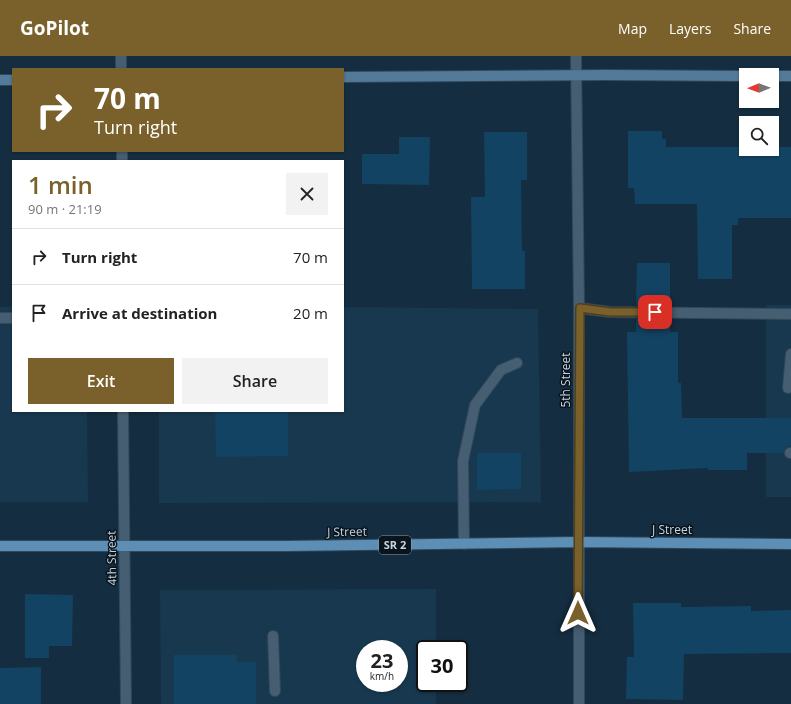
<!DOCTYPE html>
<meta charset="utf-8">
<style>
:root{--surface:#fff;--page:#f2f2f2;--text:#222;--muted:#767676;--line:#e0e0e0;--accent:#7a612b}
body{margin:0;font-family:"Open Sans",sans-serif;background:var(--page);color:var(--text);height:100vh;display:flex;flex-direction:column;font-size:15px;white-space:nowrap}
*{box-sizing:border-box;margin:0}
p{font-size:13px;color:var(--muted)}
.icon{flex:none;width:22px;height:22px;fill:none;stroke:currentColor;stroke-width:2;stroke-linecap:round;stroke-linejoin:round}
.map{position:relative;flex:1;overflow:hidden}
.drawer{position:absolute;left:12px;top:104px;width:332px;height:252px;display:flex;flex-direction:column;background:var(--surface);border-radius:0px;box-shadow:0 1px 3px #0004}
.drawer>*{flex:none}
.hud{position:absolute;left:12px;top:12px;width:332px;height:84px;border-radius:0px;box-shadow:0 1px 3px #0004;background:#7a612b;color:#fff;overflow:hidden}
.needle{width:26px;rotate:269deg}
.buttons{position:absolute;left:739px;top:12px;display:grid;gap:8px}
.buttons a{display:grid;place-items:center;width:40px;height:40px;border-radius:0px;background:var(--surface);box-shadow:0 1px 3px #0004;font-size:20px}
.speed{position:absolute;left:356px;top:584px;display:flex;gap:8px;font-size:20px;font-weight:700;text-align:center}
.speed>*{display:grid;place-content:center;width:52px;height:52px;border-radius:50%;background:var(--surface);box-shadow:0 1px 3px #0004;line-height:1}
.speed small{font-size:10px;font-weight:400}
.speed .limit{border:2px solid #111;border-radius:6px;background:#fff;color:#111}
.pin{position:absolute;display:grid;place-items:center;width:34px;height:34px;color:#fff;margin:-17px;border-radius:8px;box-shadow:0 2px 6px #0006}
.me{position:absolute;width:44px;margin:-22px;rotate:0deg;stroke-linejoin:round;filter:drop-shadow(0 0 3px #0008)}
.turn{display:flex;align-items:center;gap:14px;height:84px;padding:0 16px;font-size:18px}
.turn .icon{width:52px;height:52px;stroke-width:2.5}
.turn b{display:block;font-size:28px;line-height:34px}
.round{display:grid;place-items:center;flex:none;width:42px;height:42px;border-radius:0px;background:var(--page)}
.overview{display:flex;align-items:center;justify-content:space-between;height:68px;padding:0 16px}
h1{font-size:24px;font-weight:600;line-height:30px;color:var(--accent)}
.primary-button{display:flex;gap:8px;margin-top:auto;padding:8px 16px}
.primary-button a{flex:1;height:46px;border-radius:0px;background:var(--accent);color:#fff;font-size:16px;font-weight:600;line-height:46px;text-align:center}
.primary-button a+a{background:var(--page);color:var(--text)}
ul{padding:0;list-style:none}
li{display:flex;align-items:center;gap:12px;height:56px;padding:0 16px;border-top:1px solid var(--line)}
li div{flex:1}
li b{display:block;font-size:15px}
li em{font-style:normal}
header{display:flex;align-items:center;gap:24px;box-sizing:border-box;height:56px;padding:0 20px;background:var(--accent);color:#fff}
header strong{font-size:19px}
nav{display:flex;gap:22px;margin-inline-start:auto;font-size:14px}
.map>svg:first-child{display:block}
</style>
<header>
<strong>GoPilot</strong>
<nav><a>Map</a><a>Layers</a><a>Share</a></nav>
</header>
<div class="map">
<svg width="791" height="648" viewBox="0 0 791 648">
<rect width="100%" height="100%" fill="#142d40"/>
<g fill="#18384f" fill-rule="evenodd">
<rect x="766" y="249" width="25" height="192"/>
<polygon points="0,251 13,251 13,355 87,355 88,446 0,446"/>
<polygon points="343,251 538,253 541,446 159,447 159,355 343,355"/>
<path d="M436,533v60h-11v34h11v21h-275l-1,-114zM365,593h34v34h-34z"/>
</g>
<g fill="#124363">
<polygon points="628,75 662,75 662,83 666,83 666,91 746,91 746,93 772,93 772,91 791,91 791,162 738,162 738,169 732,169 732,223 698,223 697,148 635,148 634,132 628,132"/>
<polygon points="484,76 527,76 527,124 521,124 522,195 525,195 525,233 472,233 471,141 485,141"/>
<polygon points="399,81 430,81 429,129 362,128 362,98 399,98"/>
<polygon points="637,207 670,207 670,250 636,250"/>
<polygon points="636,263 670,263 670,276 678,276 678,327 681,327 682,362 791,362 791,390 786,392 784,397 747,397 747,414 708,414 708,412 629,416 627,276 636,276"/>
<polygon points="215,355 288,355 288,400 216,401"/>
<polygon points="477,397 521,397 521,433 477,434"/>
<polygon points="25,538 73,539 72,590 49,590 49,602 25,602"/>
<polygon points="633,547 681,547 681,551 751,550 751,555 791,554 791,597 684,598 683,644 626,643 627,601 634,601"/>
<polygon points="174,599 237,599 237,606 256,606 256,648 174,648"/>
<polygon points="41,611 41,648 0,648 0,612"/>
</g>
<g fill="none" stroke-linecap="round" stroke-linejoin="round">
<defs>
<g id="lane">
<polyline points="579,252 610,256 791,258"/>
<polyline points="0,262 13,262"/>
<polyline points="788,332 791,298"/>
<polyline points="790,397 791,397"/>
<polyline points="464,488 463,405 475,349 501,314 517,307"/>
<polyline points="273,580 275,635"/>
</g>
<g id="street">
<polyline points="121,0 121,13"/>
<polyline points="576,0 579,252 579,648"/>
<polyline points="122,105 122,95"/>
<polyline points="123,355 126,648"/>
</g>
<g id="secondary">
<polyline points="772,20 791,20"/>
<polyline points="343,21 606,19 746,20"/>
<polyline points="0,24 13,24"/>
</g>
<polyline id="primary" points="0,490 286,490 578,486 791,488"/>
</defs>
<use href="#lane" stroke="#31485a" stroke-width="12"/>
<use href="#street" stroke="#31485a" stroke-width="12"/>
<use href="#secondary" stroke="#31485a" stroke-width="12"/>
<use href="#primary" stroke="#31485a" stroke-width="12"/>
<use href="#lane" stroke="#465e71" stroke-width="10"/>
<use href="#street" stroke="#465e71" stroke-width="10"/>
<use href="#secondary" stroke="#537a98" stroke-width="10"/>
<use href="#primary" stroke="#5d8fb6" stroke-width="10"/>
</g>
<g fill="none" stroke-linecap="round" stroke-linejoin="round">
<defs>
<polyline id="route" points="578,557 580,252 610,256 655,256"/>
</defs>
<use href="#route" stroke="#4f3f1c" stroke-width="10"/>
<use href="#route" stroke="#7a612b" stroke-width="7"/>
</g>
<g text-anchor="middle" stroke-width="3" stroke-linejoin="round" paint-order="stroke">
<rect fill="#09141d" stroke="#8e9ca7" stroke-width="1" x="379" y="480" width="32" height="18" rx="3"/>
<g font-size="11" font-weight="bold" fill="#c7d6e2">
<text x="395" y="493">SR 2</text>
</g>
<g font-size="12" fill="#c7d6e2" stroke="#09141d">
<text transform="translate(566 324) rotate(-90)" y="4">5th Street</text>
<text x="672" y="478">J Street</text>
<text transform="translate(347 476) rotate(-1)" y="4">J Street</text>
<text transform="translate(112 502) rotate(-91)" y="4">4th Street</text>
</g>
</g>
</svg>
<div class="buttons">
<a><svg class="needle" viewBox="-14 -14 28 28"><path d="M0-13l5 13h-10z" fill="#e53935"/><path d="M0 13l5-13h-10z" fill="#767676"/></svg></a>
<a><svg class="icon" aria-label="search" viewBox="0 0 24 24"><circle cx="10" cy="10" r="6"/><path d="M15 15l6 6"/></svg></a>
</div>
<div class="speed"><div>23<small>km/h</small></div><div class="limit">30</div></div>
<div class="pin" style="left:655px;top:256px;background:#d93025"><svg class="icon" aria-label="arrive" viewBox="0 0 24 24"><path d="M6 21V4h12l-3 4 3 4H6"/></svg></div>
<svg class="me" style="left:578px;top:557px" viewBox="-20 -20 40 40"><path d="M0-17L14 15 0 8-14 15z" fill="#7a612b" stroke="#fff" stroke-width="4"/></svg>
<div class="hud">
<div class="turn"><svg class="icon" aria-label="right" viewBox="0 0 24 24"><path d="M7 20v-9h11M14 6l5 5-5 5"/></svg><div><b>70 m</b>Turn right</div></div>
</div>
<section class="drawer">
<div class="overview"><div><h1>1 min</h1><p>90 m · 21:19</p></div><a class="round"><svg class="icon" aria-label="close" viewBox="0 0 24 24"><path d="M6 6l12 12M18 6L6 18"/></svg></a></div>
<ul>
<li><svg class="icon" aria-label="right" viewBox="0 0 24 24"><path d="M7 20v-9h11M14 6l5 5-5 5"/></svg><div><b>Turn right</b></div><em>70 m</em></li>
<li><svg class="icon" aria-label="arrive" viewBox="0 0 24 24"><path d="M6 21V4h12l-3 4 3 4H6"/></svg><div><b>Arrive at destination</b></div><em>20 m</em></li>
</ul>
<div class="primary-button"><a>Exit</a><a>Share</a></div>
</section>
</div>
